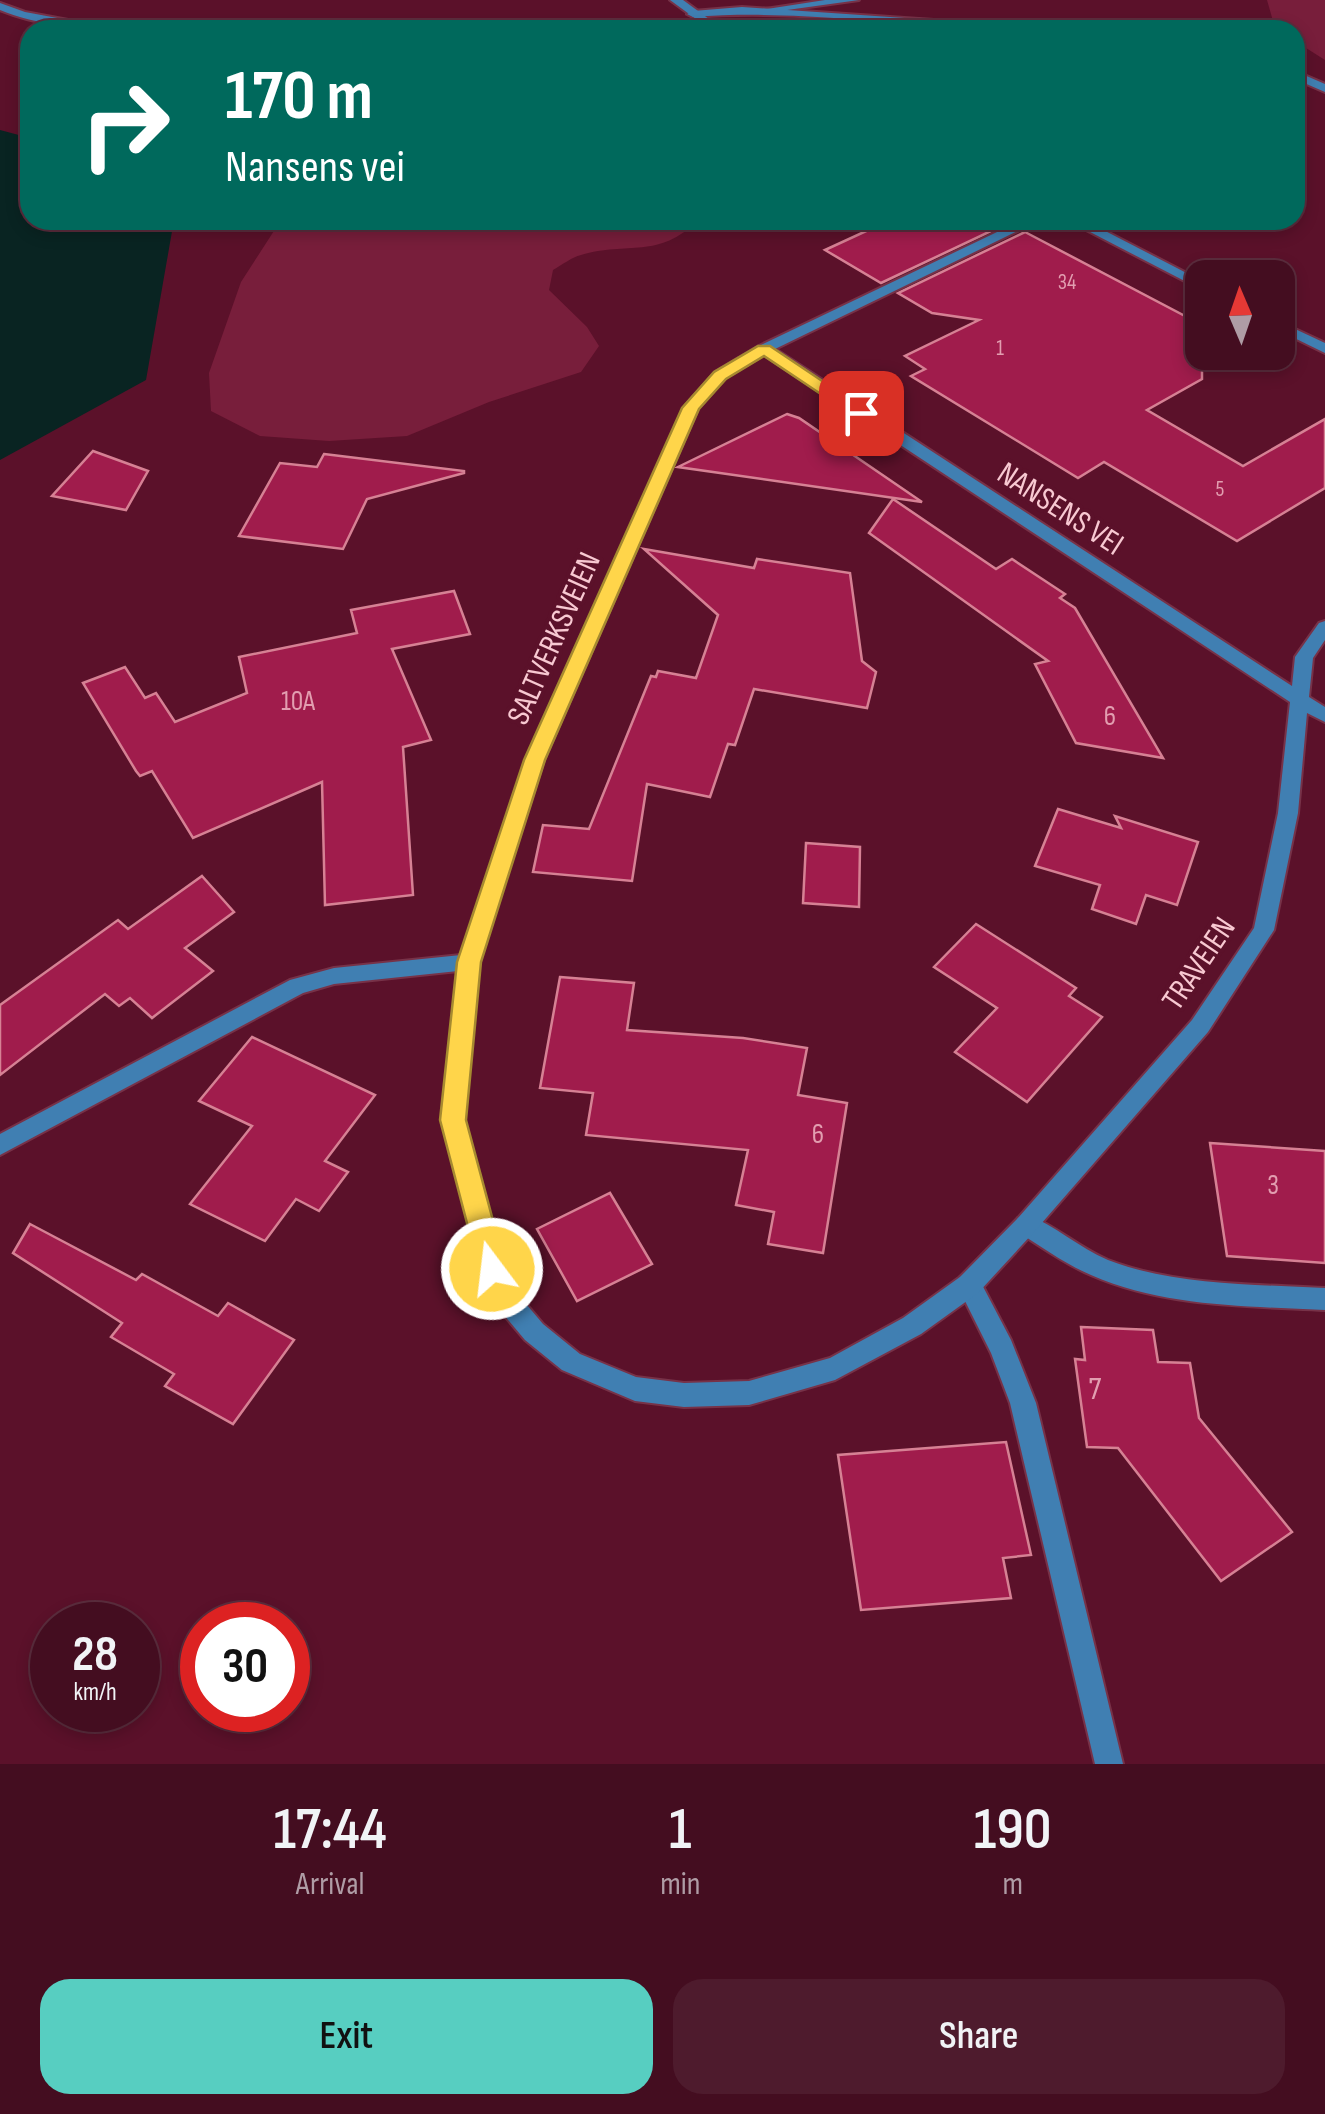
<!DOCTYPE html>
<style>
:root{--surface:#440d20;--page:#4e1b2d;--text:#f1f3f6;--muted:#af9ca5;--line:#5c2d3e;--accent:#57cec1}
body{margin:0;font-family:"Sofia Sans Condensed",sans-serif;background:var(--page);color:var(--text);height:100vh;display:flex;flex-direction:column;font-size:38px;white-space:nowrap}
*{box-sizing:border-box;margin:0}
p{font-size:32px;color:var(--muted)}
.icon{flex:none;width:55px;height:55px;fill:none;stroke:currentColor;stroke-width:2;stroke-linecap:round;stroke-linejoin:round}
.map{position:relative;height:1764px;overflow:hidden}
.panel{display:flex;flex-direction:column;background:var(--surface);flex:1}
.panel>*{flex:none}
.banner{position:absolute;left:20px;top:20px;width:1285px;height:210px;border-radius:30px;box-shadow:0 5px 15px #0003,0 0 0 2px var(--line);background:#00695c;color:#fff;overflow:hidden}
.needle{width:65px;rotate:358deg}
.tools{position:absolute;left:1185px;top:260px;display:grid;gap:20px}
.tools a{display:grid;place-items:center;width:110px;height:110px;border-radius:20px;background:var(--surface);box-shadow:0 5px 15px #0003,0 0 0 2px var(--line);font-size:50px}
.speed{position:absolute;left:30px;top:1602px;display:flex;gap:20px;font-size:50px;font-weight:700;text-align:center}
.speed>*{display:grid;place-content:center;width:130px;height:130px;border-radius:50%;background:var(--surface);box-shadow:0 5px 15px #0003,0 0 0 2px var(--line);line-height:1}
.speed small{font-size:25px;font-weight:400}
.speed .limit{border:15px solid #d22;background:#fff;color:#111}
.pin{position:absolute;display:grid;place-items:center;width:85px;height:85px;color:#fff;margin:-42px;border-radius:20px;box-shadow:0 5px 15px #0006}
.me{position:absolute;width:110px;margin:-55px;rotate:345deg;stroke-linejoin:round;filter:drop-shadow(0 0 8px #0008)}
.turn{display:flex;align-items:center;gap:35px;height:210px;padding:0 40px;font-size:45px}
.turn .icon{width:130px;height:130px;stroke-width:2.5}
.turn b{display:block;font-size:70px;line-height:85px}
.eta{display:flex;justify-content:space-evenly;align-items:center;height:170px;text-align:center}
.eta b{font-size:60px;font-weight:600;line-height:70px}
.cta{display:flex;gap:20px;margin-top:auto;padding:20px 40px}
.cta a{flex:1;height:115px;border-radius:30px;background:var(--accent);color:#111;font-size:40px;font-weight:600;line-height:115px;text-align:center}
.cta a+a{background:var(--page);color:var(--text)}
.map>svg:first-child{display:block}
</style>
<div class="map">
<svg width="1325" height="1764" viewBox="0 0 1325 1764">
<rect width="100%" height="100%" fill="#5b112a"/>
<g fill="#781e3b">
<polygon points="1267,0 1325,0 1325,60 1295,41 1295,30 1275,28"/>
<path d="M281,220h417c-40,40 -70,21 -117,35 -9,2 -19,10 -28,15l-4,20 38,37 12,19 -18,26 -92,30 -82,34 -78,5 -69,-5 -49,-25 -2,-38 32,-91z"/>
</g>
<polygon fill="#092422" points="0,130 30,138 30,220 174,220 146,380 0,460"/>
<g fill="#a01c4c" stroke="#d68194" stroke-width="2.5">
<polygon points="890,220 1003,220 1008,223 881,283 825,250"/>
<polygon points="1025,232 1202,325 1202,379 1147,410 1243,466 1325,419 1325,488 1237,541 1104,462 1078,478 911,376 925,369 905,356 979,320 932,313 898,293"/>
<polygon points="787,414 799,418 922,502 678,467"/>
<polygon points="93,451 148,471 126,510 52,496"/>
<polygon points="324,454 464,471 464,473 367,499 343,549 239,536 280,463 317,467"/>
<polygon points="893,499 996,569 1012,559 1065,594 1060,598 1075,608 1163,758 1076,743 1035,664 1048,661 869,533"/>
<polygon points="644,549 754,568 757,559 850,573 862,661 876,672 867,708 754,689 735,745 728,744 710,797 647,784 632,881 533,872 543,825 589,829 651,676 656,677 658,671 696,678 718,615"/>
<polygon points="454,591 470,634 392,649 431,740 403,747 413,895 325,905 322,782 193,838 152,771 140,776 136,771 83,683 125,667 145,698 156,693 175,722 247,693 239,657 357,633 351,610"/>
<polygon points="1058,809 1121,828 1115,816 1198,842 1177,905 1146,895 1136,924 1092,909 1100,885 1035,866"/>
<polygon points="806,843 860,847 859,907 803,903"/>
<polygon points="202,876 234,912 185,948 213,971 152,1018 130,998 119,1006 105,994 0,1075 0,1005 118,920 128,929"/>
<polygon points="976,924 1076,988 1069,996 1102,1017 1027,1102 955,1052 997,1008 934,967"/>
<polygon points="560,977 634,983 627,1030 743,1038 807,1048 798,1095 847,1103 823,1253 768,1244 774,1212 736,1205 748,1150 586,1135 593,1093 540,1088"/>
<polygon points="252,1037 375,1095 325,1161 348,1172 319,1211 296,1199 265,1241 190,1204 252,1126 199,1101"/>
<polygon points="1210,1143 1325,1151 1325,1263 1227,1256"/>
<polygon points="610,1193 652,1264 577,1301 537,1229"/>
<polygon points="30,1224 136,1280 142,1274 218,1316 228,1303 294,1340 233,1424 165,1386 174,1374 111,1337 122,1323 13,1253"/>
<polygon points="1081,1327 1153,1330 1158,1362 1190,1363 1199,1418 1292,1532 1221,1581 1118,1448 1087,1447 1075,1359 1085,1360"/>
<polygon points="1006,1442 1031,1555 1003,1558 1011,1598 861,1610 838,1455"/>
</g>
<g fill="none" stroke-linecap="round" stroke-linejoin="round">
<defs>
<g id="service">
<polygon points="825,0 859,0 759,14 753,11"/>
<path d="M0,3l25,9 97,18c-40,0 -85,-5 -122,-20z"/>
<path d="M1026,1214c29,11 53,34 82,46 68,26 145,24 217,28v22c-79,-4 -161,-3 -234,-35 -26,-11 -49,-28 -73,-43l-4,-7 4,-7z"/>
<polygon points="969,1274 978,1277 1011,1340 1036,1403 1123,1764 1095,1764 1010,1403 991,1353 957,1285 960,1277"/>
</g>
<g id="minor">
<path d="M742,7l295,20 6,3c-117,0 -234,-22 -350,-13l-6,-3 6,-3z"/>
<polygon points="1295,71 1325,84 1325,92 1295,79"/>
<path d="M1018,222l12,3 -255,124 517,337 3,-29 24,-34 6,-2v19l-12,18 -4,39 16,10v15l-18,-9 -9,100 -24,117 -66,102 -174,200 -56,61 -57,41 -86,46 -86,25 -65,2 -49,-6 -73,-31 -37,-30 -27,-32 -18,-39 -38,-149 16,-149 -124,13 -31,9 -303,162v-21l290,-154 44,-12 127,-13 65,-195 160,-355 29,-33 44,-26zM764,355l526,347 -12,111 -24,115 -62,92 -174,198 -58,59 -57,41 -73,40 -81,23 -65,2 -48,-6 -56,-23 -37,-30 -27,-32 -12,-24 -40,-148 15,-158 65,-202 154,-351 27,-31z"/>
</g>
<g id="tertiary">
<polygon points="670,0 683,0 724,30 711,30"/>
<polygon points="1067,220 1084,220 1202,281 1202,290"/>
<polygon points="1278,321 1325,343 1325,353 1278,330"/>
</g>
</defs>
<use href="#service" stroke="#773248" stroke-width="4"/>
<use href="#minor" stroke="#773248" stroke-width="4"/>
<use href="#tertiary" stroke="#773248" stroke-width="4"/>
<use href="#service" fill="#407fb2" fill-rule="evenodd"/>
<use href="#minor" fill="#407fb2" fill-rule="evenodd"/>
<use href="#tertiary" fill="#407fb2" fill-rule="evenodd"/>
</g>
<polygon fill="#ffd54a" stroke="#a68a30" stroke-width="2.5" points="758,346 770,346 870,413 855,417 764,356 726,379 699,409 545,760 481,962 466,1120 506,1269 502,1278 492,1281 483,1278 479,1269 440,1120 457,962 524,760 682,408 714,372"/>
<g text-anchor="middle" stroke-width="8" stroke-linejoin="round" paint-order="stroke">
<g font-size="22" fill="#e29eb0">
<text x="1067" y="289">34</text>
<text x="1000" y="355">1</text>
<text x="1220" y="496">5</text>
</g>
<g font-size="28" fill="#e29eb0">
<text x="298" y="710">10A</text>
<text x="1110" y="725">6</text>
<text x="818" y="1143">6</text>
<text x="1273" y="1194">3</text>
</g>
<g font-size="32" fill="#f8c9d2" stroke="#5b112a">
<text transform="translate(1061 508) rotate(33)" y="11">NANSENS VEI</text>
<text transform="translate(553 638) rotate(-66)" y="11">SALTVERKSVEIEN</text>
<text transform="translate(1198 963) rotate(-56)" y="11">TRAVEIEN</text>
</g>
<g font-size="32" fill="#e29eb0">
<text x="1095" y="1399">7</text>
</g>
</g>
</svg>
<div class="tools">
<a><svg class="needle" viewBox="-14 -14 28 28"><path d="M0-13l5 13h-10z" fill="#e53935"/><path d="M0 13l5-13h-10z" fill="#af9ca5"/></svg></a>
</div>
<div class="speed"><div>28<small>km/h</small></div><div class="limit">30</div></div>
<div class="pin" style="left:861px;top:413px;background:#d93025"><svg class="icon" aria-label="arrive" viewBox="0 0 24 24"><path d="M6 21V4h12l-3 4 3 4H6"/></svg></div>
<svg class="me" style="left:492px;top:1269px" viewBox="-20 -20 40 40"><circle r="17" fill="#ffd54a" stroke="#fff" stroke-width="3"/><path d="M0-11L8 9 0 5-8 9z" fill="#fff"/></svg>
<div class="banner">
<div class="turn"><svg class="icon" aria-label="right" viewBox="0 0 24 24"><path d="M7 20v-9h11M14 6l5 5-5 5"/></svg><div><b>170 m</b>Nansens vei</div></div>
</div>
</div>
<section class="panel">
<div class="eta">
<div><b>17:44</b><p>Arrival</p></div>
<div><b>1</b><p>min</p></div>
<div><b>190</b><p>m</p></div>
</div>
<div class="cta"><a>Exit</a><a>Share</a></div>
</section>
